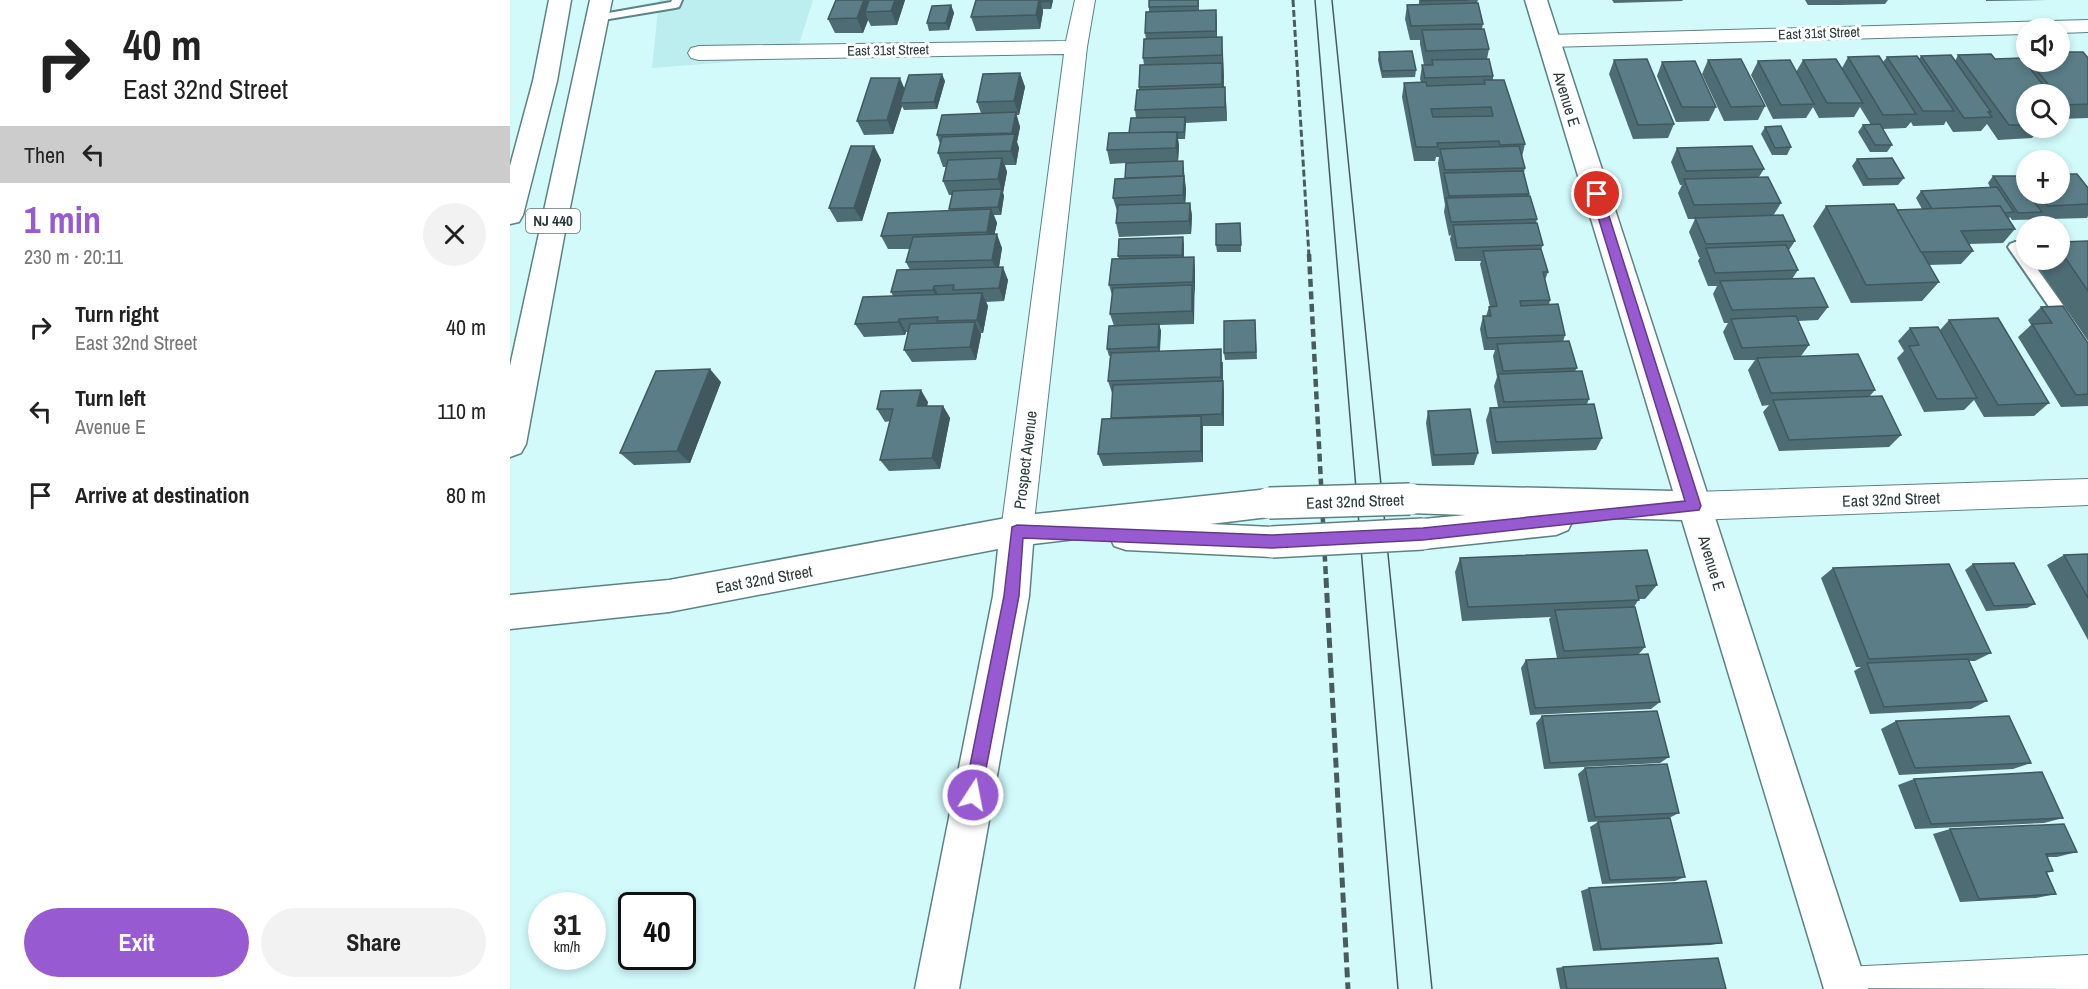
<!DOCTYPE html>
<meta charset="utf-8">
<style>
:root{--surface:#fff;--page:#f2f2f2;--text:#222;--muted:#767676;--accent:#985ad0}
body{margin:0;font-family:"Archivo Narrow",sans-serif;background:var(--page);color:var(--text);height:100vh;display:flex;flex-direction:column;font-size:22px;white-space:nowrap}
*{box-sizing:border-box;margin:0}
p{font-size:20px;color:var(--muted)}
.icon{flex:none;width:33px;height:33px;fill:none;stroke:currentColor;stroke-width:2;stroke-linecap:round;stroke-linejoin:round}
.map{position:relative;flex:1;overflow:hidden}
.drawer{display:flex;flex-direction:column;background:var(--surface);width:510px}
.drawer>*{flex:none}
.top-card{background:#fff;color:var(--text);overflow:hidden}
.buttons{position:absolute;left:1506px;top:18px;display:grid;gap:12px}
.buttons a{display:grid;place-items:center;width:54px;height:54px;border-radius:50%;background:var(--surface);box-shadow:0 3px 9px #0003;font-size:30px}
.speed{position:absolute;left:18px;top:892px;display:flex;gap:12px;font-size:30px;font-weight:700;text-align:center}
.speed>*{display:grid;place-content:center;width:78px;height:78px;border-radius:50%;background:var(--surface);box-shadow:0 3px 9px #0003;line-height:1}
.speed small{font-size:15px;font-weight:400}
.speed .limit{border:3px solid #111;border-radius:9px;background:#fff;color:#111}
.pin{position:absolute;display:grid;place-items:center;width:51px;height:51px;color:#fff;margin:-26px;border:3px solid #fff;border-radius:50%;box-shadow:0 2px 6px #0007}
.me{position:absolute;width:66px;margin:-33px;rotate:11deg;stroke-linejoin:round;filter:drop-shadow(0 0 4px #0008)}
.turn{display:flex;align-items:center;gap:21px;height:126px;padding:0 24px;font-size:27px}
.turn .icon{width:78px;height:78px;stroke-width:2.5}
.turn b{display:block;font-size:42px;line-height:51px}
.then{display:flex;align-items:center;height:57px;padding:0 24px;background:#0003;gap:12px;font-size:22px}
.round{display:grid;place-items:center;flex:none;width:63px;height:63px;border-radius:32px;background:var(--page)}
.headline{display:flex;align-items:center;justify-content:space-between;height:102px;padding:0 24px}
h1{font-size:36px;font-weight:700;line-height:45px;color:var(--accent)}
.primary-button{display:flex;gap:12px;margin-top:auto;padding:12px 24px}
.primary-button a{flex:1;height:69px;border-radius:36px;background:var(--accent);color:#fff;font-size:24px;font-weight:700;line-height:69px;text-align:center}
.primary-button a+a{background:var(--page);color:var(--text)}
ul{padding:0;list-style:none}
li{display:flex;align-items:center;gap:18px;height:84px;padding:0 24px}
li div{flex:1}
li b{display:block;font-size:22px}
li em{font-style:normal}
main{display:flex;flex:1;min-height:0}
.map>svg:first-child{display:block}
</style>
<main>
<section class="drawer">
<div class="top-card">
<div class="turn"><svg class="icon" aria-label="right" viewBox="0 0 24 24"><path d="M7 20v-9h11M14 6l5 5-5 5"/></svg><div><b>40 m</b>East 32nd Street</div></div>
<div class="then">Then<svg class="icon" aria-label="left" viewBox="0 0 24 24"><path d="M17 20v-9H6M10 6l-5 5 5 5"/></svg></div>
</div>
<div class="headline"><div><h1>1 min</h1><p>230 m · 20:11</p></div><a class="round"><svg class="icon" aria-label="close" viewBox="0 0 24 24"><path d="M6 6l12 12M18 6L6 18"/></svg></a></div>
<ul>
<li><svg class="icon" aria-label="right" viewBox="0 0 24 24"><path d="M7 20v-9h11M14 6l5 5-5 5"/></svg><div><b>Turn right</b><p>East 32nd Street</p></div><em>40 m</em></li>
<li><svg class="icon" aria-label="left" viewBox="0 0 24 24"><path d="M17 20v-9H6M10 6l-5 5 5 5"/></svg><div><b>Turn left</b><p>Avenue E</p></div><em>110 m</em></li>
<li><svg class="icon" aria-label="arrive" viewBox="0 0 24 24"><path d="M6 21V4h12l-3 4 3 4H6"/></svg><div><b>Arrive at destination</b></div><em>80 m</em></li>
</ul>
<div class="primary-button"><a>Exit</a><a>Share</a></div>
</section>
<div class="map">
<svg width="1578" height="989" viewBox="0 0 1578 989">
<rect width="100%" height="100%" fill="#d2fafb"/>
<polygon fill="#bceeef" points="149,0 303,0 285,57 142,68"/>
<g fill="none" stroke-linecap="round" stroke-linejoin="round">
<defs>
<g id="lane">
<polygon points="162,0 172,0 169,7 165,8 87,21 81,18 87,15 161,2"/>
<polygon points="1505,242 1516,242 1516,260 1521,260 1578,340 1578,358 1573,356 1500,250 1498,247 1500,244"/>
</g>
<g id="street">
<polygon points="565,0 585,0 577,47 523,531 518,541 507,545 496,541 491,531 554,54 189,60 181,58 178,53 181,48 189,46 556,41"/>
<polygon points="1578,20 1578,32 1550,33 1550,28 1516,28 1516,34 1039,47 1031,46 1028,41 1031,36 1039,35"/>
<polygon points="1578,479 1578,505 1184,520 1173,516 1168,506 1173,496 1184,492"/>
<polygon points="1578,955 1578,989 1314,988 1320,973 1335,967"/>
</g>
<g id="secondary">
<polygon points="1015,0 1037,0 1358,989 1314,989 1172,520 1062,517 1063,520 1058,530 1046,535 913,549 901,545 896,534 901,523 913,519 956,515 900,513 888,509 883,499 888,489 900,485 1163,491"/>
<polygon points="759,489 771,493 776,503 771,513 759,517 700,524 762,527 774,531 779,542 774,553 762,557 616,550 604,546 599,535 523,544 519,596 449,989 405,989 483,596 488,549 159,612 0,629 0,595 159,580 507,516"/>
</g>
<g id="highway">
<polygon points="39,0 61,0 47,81 13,215 9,222 0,224 0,166 23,81"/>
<polygon points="80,0 102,0 54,237 16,444 11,453 0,457 0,366"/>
</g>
</defs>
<use href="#lane" stroke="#5d8283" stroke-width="4"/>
<use href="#street" stroke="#5d8283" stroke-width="2"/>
<use href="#secondary" stroke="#5d8283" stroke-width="3"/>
<use href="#highway" stroke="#5d8283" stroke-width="3"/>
<use href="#lane" fill="#fff" fill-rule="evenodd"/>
<use href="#street" fill="#fff" fill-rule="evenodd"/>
<use href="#secondary" fill="#fff" fill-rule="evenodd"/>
<use href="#highway" fill="#fff" fill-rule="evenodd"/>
<g stroke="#485c5c" stroke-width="1.5">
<polyline points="805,0 888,989"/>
<polyline points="822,0 922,989"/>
</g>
<polyline stroke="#485c5c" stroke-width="3" stroke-dasharray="7 3" stroke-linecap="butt" points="783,0 799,256"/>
<polyline stroke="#485c5c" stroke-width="4.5" stroke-dasharray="8 4.5" stroke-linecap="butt" points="799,254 816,579"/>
<polyline stroke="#485c5c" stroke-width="5" stroke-dasharray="10 5" stroke-linecap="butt" points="816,578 838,989"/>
<defs>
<g id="secondary-bridge">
<polyline points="759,503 900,499"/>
<polyline points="762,542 913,534"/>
</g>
</defs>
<use href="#secondary-bridge" stroke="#5d8283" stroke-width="34" stroke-linecap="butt"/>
<use href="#secondary-bridge" stroke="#fff" stroke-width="31"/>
</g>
<g fill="#4e6c74">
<polygon points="326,0 395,0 387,25 361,26 358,20 353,33 325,33 318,19"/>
<polygon points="466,0 543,0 541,9 533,9 533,12 530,29 466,31 461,17"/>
<polygon points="639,0 689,0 689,10 706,10 707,37 713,51 714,87 716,101 717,121 675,123 675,139 668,139 669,146 668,161 674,168 674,177 676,190 675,203 680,203 682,216 681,234 609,237 606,223 607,211 603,198 615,178 616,163 600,164 597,150 619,133 626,118 625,110 629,90 629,87 634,65 633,58 636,39 635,33 639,12"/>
<polygon points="909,0 968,0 967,3 973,24 972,29 979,49 977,59 983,76 983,80 1015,144 1012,157 1015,168 1014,173 1019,194 1019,196 1027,219 1026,223 1033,245 1031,249 1038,272 1035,280 1040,300 1039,305 1055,335 1053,342 1067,368 1065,371 1079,399 1077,404 1092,438 1086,450 982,454 976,420 980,408 988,407 984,386 987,377 983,356 985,350 974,350 970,329 973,316 976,316 979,307 980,307 970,264 971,261 945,261 940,239 941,235 939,236 934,212 935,205 928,163 929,157 926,157 925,161 904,161 892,97 894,83 911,82 910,79 912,65 914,65 910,44 910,40 900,40 895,19 897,5 909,4"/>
<polygon points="1102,0 1173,0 1172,1 1104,3"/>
<polygon points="1295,0 1378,0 1375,4 1328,5 1298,5"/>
<polygon points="1476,0 1538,0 1476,1"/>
<polygon points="441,5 444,13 439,30 419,31 417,23"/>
<polygon points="869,52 906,70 905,77 872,78 868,60"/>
<polygon points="1513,53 1516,53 1516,62 1550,62 1578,58 1578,118 1550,119 1550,94 1516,94 1516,128 1531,128 1522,138 1488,140 1477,124 1471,131 1443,132 1436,121 1434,125 1403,126 1401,122 1396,128 1372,129 1382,145 1377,152 1360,152 1348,132 1353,125 1361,125 1350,107 1344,117 1309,118 1303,107 1296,118 1263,119 1241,75 1248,61 1286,72 1293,60 1332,68 1338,57 1373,62 1377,57 1409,59 1411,56 1445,61 1448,55 1485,59 1509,58"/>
<polygon points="1104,60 1164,124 1158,138 1123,139 1099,74"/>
<polygon points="1198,60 1255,106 1248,120 1214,121 1192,74"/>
<polygon points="1152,62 1206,107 1199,121 1166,122 1147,76"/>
<polygon points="510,73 515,87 509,115 506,115 510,127 507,142 509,148 506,165 495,165 497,172 493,193 494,196 491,215 484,215 487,223 484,235 492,248 489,267 498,280 494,301 476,302 478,306 473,333 471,333 471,335 466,360 402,362 394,350 398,332 396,332 395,335 354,337 345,324 383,296 381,292 400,270 396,262 400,249 378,249 371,236 440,211 439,209 442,195 439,195 433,181 436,167 433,167 428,153 430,144 427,135 471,113 467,102"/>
<polygon points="435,81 427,109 394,110 392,106 383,134 354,135 347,121 395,89"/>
<polygon points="1255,127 1281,147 1277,155 1262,155 1251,134"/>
<polygon points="364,146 371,160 352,221 327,222 319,208"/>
<polygon points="1167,148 1254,169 1249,177 1271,203 1263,216 1285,241 1279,250 1288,270 1282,279 1318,307 1308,320 1288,321 1299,345 1291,356 1365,390 1359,397 1391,435 1379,447 1269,451 1253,412 1259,405 1252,406 1238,370 1245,360 1224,360 1213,332 1218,323 1214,323 1203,294 1207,286 1198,286 1188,261 1190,257 1189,257 1179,232 1185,219 1178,219 1168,193 1172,185 1170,185 1161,162"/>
<polygon points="1347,159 1394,178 1388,185 1353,186 1342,166"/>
<polygon points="1483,176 1510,182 1516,176 1516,194 1550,194 1578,188 1578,216 1577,218 1502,220 1500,217 1499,219 1505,229 1493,243 1459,244 1463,251 1451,264 1419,265 1429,282 1412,301 1341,303 1303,226 1316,206 1387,210 1412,209 1406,198 1411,191 1480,187 1478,183"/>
<polygon points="731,230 731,252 707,252 706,245"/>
<polygon points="1578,241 1578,341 1525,262 1528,260 1550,260 1550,242"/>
<polygon points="674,244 674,257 684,257 685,271 684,324 649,325 651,331 650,351 713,362 713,382 714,394 714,426 693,426 693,462 593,466 588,454 601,419 603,393 602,393 598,381 600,356 599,356 597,349 604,326 600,314 602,295 599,285 609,259 608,256"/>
<polygon points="1531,307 1578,343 1578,406 1551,407 1508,337 1521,325 1518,320"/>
<polygon points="745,320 747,359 715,360 714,353"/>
<polygon points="1439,320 1539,403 1524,416 1474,417 1464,400 1454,410 1414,412 1387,358 1394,351 1388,341 1400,328 1430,330"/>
<polygon points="211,382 180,463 124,465 110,453"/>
<polygon points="418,402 417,406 433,406 440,418 430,469 379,471 370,460 380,421 375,422 367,409"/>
<polygon points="918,411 968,453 964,465 922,466 916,423"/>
<polygon points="1578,554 1578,640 1537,565 1554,555"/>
<polygon points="950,558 1147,585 1135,599 1129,599 1124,607 1135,647 1128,655 1150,702 1141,709 1020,715 1011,668 1016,660 1047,658 1039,619 1041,617 952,621 945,572"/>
<polygon points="1463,564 1525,604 1517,608 1476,611 1455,570"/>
<polygon points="1323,568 1481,653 1465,661 1459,661 1477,701 1461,709 1360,714 1344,671 1351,667 1346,667 1311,578"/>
<polygon points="1032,716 1159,757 1150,763 1034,769 1026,723"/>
<polygon points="1386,721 1521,763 1503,769 1389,775 1371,729"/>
<polygon points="1075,768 1169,813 1159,818 1078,822 1068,774"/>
<polygon points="1404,779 1553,818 1534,823 1405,829 1388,785"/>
<polygon points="1088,822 1175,877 1165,881 1092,884 1080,827"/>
<polygon points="1440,829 1567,852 1547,857 1537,857 1543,871 1537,872 1546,894 1526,898 1450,902 1423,834"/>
<polygon points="1079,888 1212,943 1200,945 1083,951 1071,891"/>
<polygon points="1053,967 1216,989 1050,989 1046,968"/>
</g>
<g fill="#40585e">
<polygon points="354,0 365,0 355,12 358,20 353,33 347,18"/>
<polygon points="385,0 395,0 387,25 381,11"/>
<polygon points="529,0 530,0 533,12 530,29 526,15"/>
<polygon points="540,0 543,0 541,9 539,1"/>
<polygon points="441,5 444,13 439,30 436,23"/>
<polygon points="706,10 707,24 707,46 706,31"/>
<polygon points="712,37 714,77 713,98 712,84"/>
<polygon points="510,73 515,87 509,115 504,101"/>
<polygon points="432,74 435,81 427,109 424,102"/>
<polygon points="390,78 396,92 390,103 392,106 383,134 377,120"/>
<polygon points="715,87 716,101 717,121 715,107"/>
<polygon points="506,112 510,127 507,142 509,148 506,165 501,151 504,139 502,133"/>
<polygon points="675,117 676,124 675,139 674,132"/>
<polygon points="667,132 669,146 668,162 666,148"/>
<polygon points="364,146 371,160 352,221 344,208"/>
<polygon points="492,158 497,172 493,193 488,179"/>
<polygon points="673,161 676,190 675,209 673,195"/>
<polygon points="492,189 494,196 491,215 488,207"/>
<polygon points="680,203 682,216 681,234 679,221"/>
<polygon points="481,209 487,223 482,246 477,232"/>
<polygon points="487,234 492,248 488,273 482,260"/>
<polygon points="673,237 674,244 674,262 672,255"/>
<polygon points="684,257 685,271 685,296 683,282"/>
<polygon points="493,267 498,280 494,301 489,288"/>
<polygon points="682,285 684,298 684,324 682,311"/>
<polygon points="424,286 430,299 429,304 423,290"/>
<polygon points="472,293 478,306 473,333 467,320"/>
<polygon points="389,319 396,332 395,335 388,322"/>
<polygon points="465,322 471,335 466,360 460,347"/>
<polygon points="649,324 651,331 649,354 648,347"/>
<polygon points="711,349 714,394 714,426 712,414"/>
<polygon points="200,369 211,382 180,463 167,451"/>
<polygon points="411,390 418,402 414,418 407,406"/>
<polygon points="433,406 440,418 430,469 422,458"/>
<polygon points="691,416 693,428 693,462 691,451"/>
</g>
<g fill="#5b7d87" stroke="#40585e" stroke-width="1.5" fill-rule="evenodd">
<polygon points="326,0 354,0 347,18 318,19"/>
<polygon points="359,0 385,0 381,11 355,12"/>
<polygon points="466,0 529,0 526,15 461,17"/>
<polygon points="530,0 540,0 539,1 531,2"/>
<polygon points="639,0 688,0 688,6 639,7"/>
<polygon points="911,0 958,0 911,1"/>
<polygon points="968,3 973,24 901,26 897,5"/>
<polygon points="441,5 436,23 417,23 422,6"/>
<polygon points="706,10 706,31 635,33 636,12"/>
<polygon points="974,29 979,49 916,51 912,30"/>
<polygon points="712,37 712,55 633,58 634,39"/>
<polygon points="902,51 906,70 872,71 869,52"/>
<polygon points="1550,52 1573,52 1578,58 1578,104 1554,105 1550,99 1550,94 1546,94 1520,62 1550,62"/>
<polygon points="1481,54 1485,59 1512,58 1540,94 1516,94 1516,97 1513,97 1516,101 1516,125 1499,125 1448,55"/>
<polygon points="1441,55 1481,112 1478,112 1482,117 1454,118 1411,56"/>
<polygon points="1369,56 1406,114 1373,115 1338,57"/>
<polygon points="1407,56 1444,111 1413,111 1377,57"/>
<polygon points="979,59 983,76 915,78 912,65 923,65 922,60"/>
<polygon points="1137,59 1164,124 1128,125 1104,60"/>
<polygon points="1231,59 1255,106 1221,107 1198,60"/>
<polygon points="1326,59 1353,103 1317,103 1293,60"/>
<polygon points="1280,60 1304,104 1271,105 1248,61"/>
<polygon points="1185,61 1206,107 1172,107 1152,62"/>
<polygon points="712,63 712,84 629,87 630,65"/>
<polygon points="510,73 504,101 467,102 473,74"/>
<polygon points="432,74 424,102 390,103 399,75"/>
<polygon points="361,78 390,78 377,120 347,121"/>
<path d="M974,80h20l21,64 -25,1 -1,-4 -62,2 1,4h-22l-12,-64 22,-1 1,4 58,-2zM981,107l2,9 -60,1 -2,-8z"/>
<polygon points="715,87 715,107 625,110 627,90"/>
<polygon points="506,112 502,133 427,135 432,115"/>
<polygon points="675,117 674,132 619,133 621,118"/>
<polygon points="1370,124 1382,145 1365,145 1353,125"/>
<polygon points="1271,126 1281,147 1265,148 1255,127"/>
<polygon points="667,132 666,148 597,150 599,133"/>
<polygon points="505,134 501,151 428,153 432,137"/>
<polygon points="341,146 364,146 344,208 319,208"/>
<polygon points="1009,146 1015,168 935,170 930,149"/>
<polygon points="1242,146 1254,169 1176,171 1167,148"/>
<polygon points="492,158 488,179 433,181 438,160"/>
<polygon points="1382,158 1394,178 1358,179 1347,159"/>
<polygon points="673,161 673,176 615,178 616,163"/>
<polygon points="1013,171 1019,194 939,196 934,173"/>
<polygon points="1550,174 1567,174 1578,188 1578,204 1538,206 1529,194 1550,194"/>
<polygon points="674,176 673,195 603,198 605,179"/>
<polygon points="1483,176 1506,176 1516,191 1516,194 1518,194 1532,212 1508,213"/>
<polygon points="1258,177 1271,203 1184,205 1174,179"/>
<polygon points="1487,187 1504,212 1494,213 1490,206 1422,209 1411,191"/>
<polygon points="492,189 488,207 439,209 443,191"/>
<polygon points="1020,196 1027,219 941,222 936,198"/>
<polygon points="680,203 679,221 606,223 608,205"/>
<polygon points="1384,204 1429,282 1356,285 1316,206"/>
<polygon points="1490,206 1505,229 1451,231 1463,251 1411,252 1387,210"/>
<polygon points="481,209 477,232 371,236 378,213"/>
<polygon points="1273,215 1285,241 1196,244 1185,218"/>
<polygon points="730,223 731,245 706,245 706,224"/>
<polygon points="1027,223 1033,245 947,248 943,225"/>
<polygon points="487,234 482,260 396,262 403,237"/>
<polygon points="673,237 672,255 608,256 609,239"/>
<polygon points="1578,241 1578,291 1550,250 1550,242"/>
<polygon points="1276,245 1288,270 1205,273 1196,248"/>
<polygon points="1031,249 1038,272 1033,272 1040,300 1010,301 1011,306 1048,304 1055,335 977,338 973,316 981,316 979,307 987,306 973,251"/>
<polygon points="684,257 683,282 599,285 602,259"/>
<polygon points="493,267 489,288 443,290 444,285 424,286 423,290 381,292 387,270"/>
<polygon points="1304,278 1318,307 1222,310 1210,281"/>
<polygon points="682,285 682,311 600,314 603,288"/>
<polygon points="472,293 467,320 427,321 428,317 389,319 388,322 345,324 353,297"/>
<polygon points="1553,306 1578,343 1578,394 1566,395 1522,324 1542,323 1531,307"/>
<polygon points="1286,316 1299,345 1232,348 1221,319"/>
<polygon points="1488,318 1539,403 1488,405 1439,320"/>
<polygon points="745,320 746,352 714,353 714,321"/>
<polygon points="465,322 460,347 394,350 400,324"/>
<polygon points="649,324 648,347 597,349 599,326"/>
<polygon points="1428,327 1467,398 1427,399 1399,346 1409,345 1400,328"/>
<polygon points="1059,341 1067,368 993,371 987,344"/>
<polygon points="711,349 711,377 598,381 601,353"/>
<polygon points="1348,354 1365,390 1261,393 1247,358"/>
<polygon points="200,369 167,451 110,453 146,371"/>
<polygon points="1072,371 1079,399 994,402 988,374"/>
<polygon points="713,381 712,414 601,418 603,385"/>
<polygon points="411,390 407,406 433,406 422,458 370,460 383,409 367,409 371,391"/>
<polygon points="1372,396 1391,435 1279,440 1263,400"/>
<polygon points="1084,404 1092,438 986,442 980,408"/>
<polygon points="960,409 968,453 924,455 918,411"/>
<polygon points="691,416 691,451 588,454 592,419"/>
<polygon points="1137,550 1147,585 1126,586 1129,600 958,607 950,558"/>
<polygon points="1578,554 1578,598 1554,555"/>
<polygon points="1504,563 1525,604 1484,606 1463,564"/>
<polygon points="1439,564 1481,653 1359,659 1323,568"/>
<polygon points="1125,607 1135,647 1054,651 1045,610"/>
<polygon points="1138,654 1150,702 1025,708 1016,660"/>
<polygon points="1458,659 1477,701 1374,707 1357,663"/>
<polygon points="1147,711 1159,757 1040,763 1032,716"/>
<polygon points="1499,716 1521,763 1405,768 1386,721"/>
<polygon points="1157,764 1169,813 1085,817 1075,768"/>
<polygon points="1532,772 1553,818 1421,824 1404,779"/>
<polygon points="1160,818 1175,877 1100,880 1088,822"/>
<polygon points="1554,824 1567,852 1536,854 1543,871 1536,872 1546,894 1469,899 1440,829"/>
<polygon points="1196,881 1212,943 1091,949 1079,888"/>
<polygon points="1208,958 1216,989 1057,989 1053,967"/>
</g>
<polygon fill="#985ad0" stroke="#633a87" stroke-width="1.5" points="1087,190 1092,194 1191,506 1189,510 913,540 762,548 513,538 509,596 471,795 468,801 463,803 457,801 454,795 494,596 502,527 507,525 762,535 913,528 1175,501 1081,194"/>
<g text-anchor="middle" stroke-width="6" stroke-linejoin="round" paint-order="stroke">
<g font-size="14" fill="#293939" stroke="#fff">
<text transform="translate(1309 33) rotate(-2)" y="5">East 31st Street</text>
<text transform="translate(378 50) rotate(-1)" y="5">East 31st Street</text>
</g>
<rect fill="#fff" stroke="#697474" stroke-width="1.5" x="16" y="209" width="54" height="24" rx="4.5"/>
<g font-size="15" font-weight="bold" fill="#293939">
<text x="43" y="226">NJ 440</text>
</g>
<g font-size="16" fill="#293939" stroke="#fff">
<text transform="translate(1057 99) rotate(73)" y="6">Avenue E</text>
<text transform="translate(515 460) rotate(-83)" y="6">Prospect Avenue</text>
<text transform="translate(1381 499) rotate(-2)" y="6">East 32nd Street</text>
<text transform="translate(845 501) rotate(-2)" y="6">East 32nd Street</text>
<text transform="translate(1202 563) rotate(73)" y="6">Avenue E</text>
<text transform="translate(254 579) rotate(-10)" y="6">East 32nd Street</text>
</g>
</g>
</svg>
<div class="buttons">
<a><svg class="icon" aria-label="sound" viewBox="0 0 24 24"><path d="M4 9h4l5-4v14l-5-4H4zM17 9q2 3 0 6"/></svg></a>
<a><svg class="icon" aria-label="search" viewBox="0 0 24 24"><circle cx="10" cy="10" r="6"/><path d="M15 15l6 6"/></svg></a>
<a>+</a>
<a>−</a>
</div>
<div class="speed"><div>31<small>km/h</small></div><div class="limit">40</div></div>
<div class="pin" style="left:1087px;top:194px;background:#d93025"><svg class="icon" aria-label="arrive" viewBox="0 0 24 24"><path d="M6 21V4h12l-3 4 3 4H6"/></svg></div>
<svg class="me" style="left:463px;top:795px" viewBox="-20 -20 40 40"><circle r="17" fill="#985ad0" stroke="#fff" stroke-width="3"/><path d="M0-11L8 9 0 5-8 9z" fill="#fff"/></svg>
</div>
</main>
